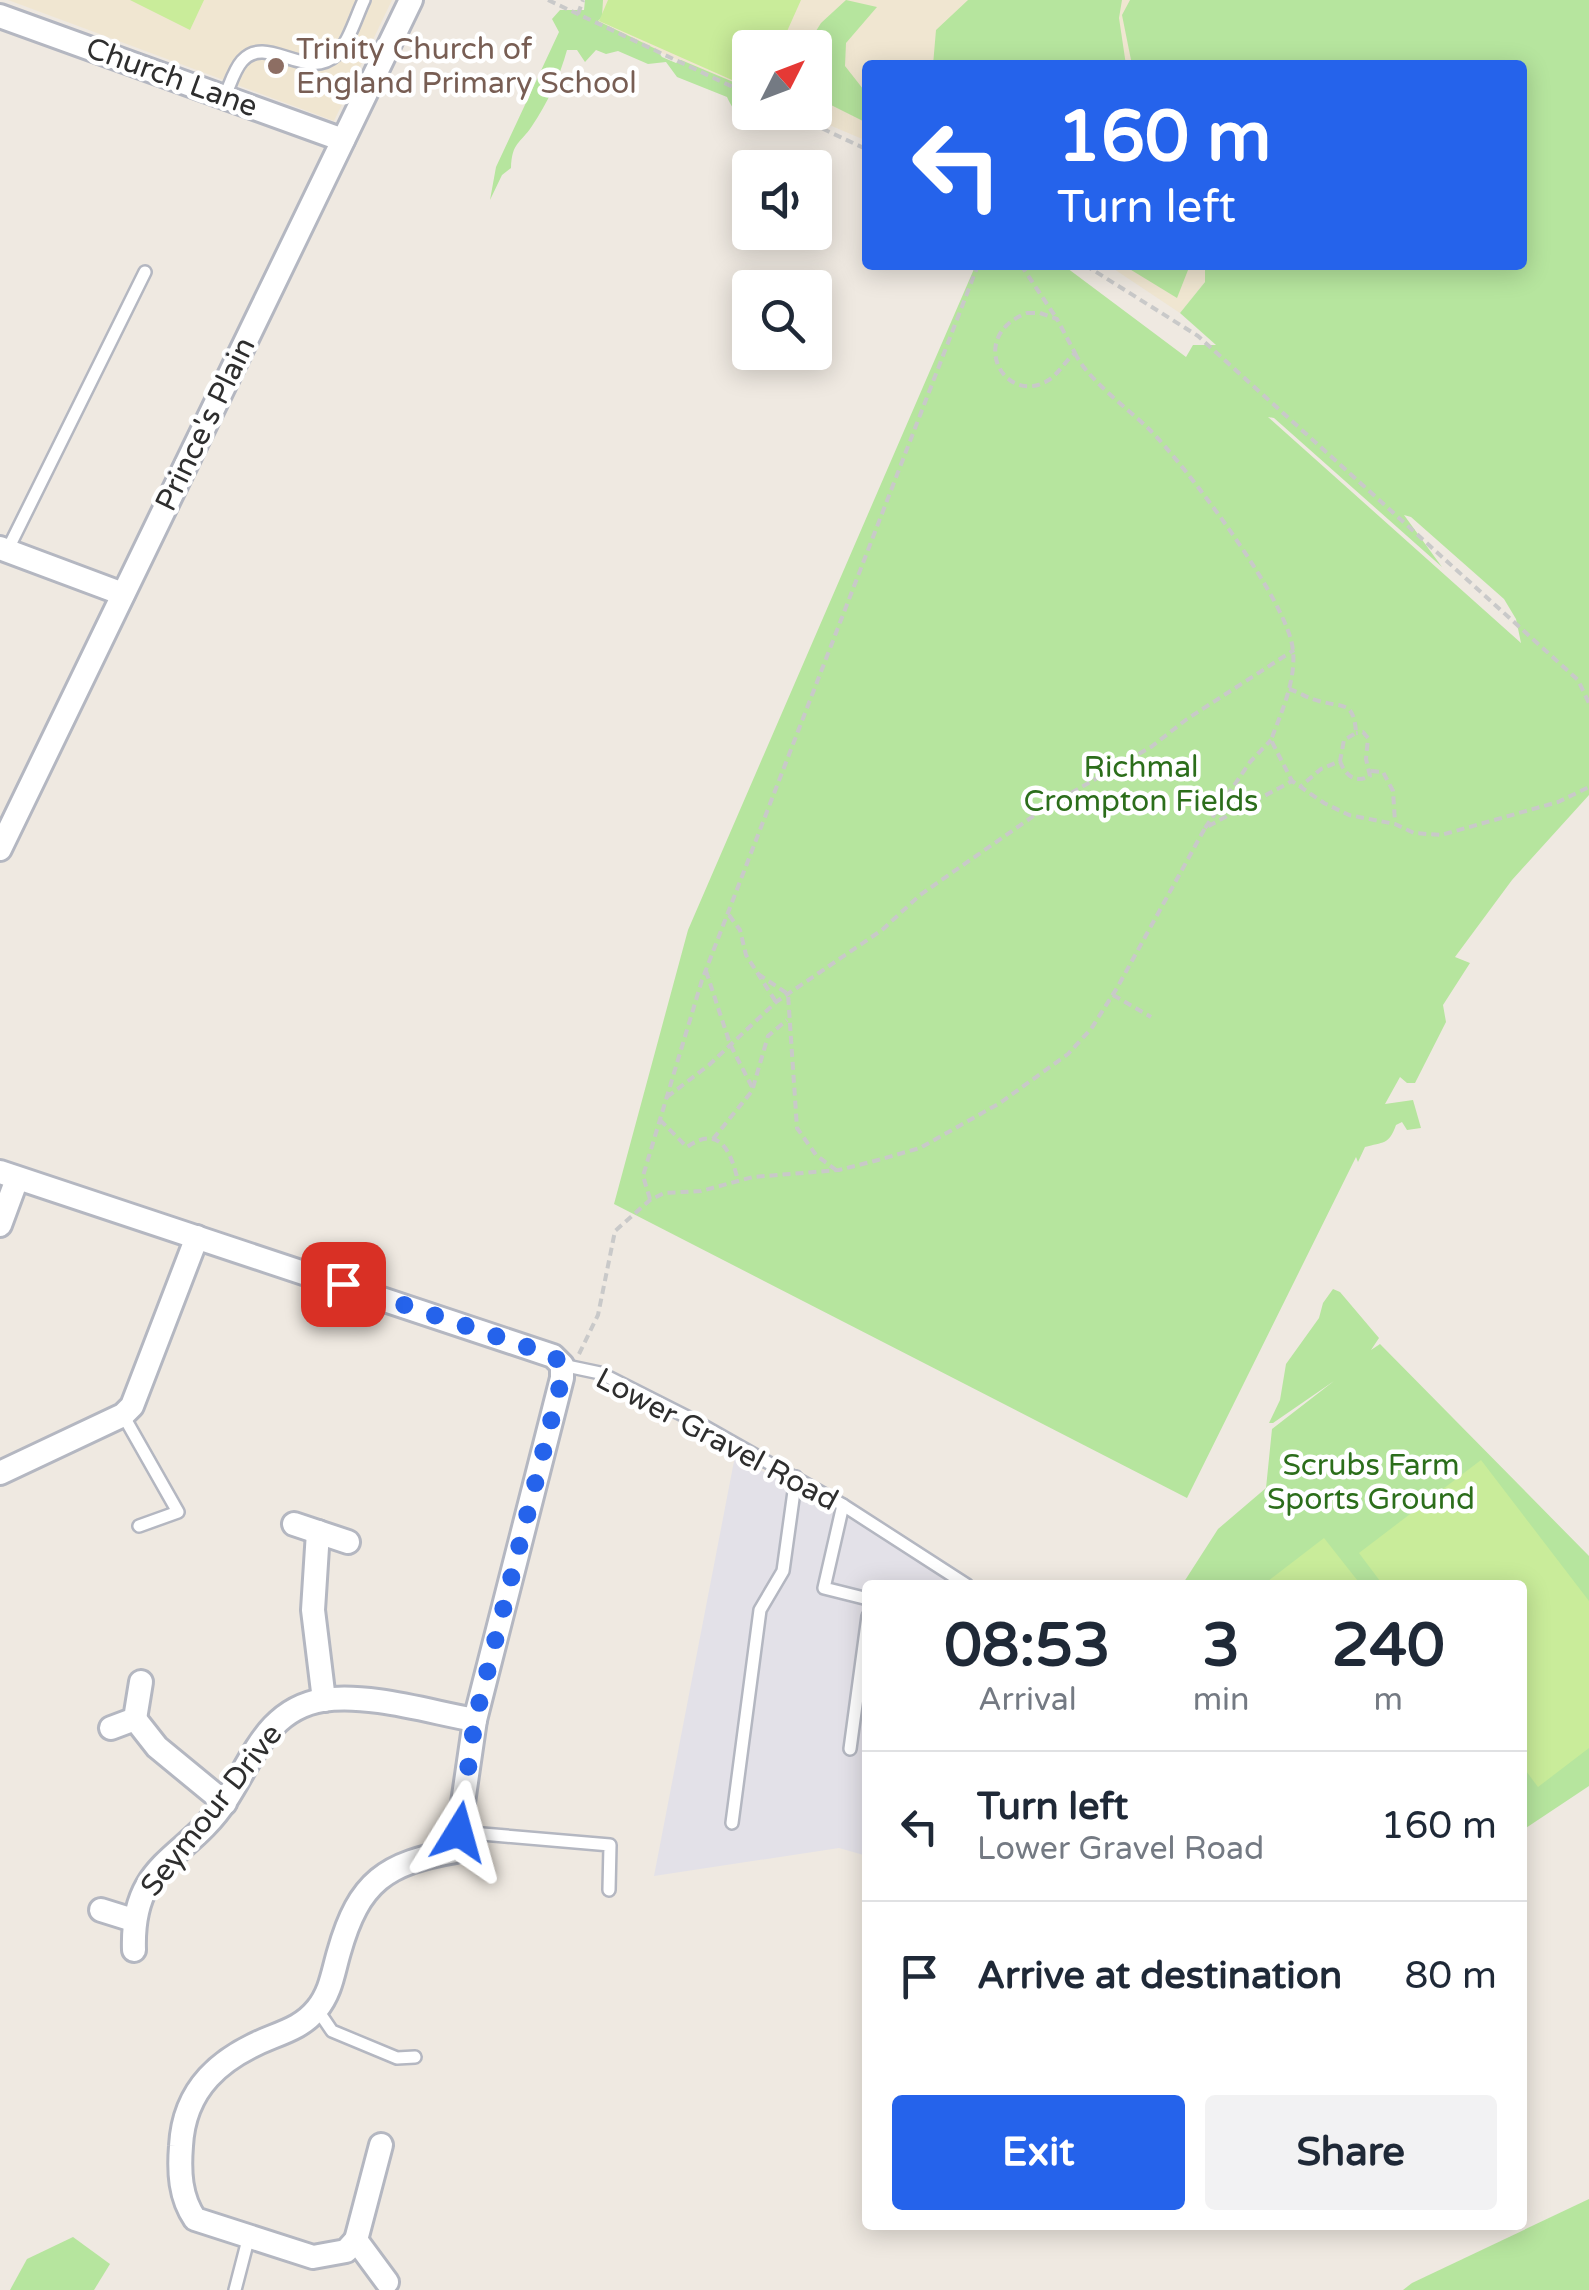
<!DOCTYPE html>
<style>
:root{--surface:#fff;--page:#f2f2f3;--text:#1f2937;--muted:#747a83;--line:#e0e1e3;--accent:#2563eb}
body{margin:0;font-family:"Varela Round",sans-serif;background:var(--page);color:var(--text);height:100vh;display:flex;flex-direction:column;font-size:38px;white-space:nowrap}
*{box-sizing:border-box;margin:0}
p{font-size:32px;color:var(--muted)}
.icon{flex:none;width:55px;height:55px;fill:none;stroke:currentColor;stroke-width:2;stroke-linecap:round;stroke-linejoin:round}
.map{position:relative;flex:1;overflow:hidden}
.drawer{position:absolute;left:862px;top:1580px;width:665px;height:650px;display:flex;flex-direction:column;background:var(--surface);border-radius:10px;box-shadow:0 5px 25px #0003}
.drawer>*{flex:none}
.top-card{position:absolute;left:862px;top:60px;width:665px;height:210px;border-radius:10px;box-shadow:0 5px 25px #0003;background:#2563eb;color:#fff;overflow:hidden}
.needle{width:65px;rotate:48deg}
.fabs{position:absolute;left:732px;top:30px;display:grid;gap:20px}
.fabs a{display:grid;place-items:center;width:100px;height:100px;border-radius:10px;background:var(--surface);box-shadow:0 5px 25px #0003;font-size:50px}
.pin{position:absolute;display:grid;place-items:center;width:85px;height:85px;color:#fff;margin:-42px;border-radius:20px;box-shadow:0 5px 15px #0006}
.me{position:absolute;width:110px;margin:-55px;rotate:8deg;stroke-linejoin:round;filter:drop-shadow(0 0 8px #0008)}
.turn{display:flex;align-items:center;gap:35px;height:210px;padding:0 30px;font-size:45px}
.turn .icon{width:130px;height:130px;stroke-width:2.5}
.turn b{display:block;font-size:70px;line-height:85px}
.eta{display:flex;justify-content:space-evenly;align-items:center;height:170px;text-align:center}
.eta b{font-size:60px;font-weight:700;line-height:70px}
.action{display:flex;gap:20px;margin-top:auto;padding:20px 30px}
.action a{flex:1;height:115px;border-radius:10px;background:var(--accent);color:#fff;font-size:40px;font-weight:700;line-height:115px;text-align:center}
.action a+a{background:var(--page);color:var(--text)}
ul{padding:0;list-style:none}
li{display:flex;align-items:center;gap:30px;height:150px;padding:0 30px;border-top:2px solid var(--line)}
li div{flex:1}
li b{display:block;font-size:38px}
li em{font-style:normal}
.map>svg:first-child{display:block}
</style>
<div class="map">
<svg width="1589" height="2290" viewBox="0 0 1589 2290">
<rect width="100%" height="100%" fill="#efe9e1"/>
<polygon fill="#e3e1e8" points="735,1456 899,1546 959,1585 868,1585 867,1856 839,1848 654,1876"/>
<g fill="#f0e6d1">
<polygon points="8,0 392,0 334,121"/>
<polygon points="589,0 1130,0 1123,15 1132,65 868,65 867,141 801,113 815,112 815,48 750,48 750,91 585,20"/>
<polygon points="1108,265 1205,265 1205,282 1180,313"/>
</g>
<g fill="#b6e59e" fill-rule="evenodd">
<path d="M585,0h18l-1,17 -4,4 58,28 6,8 14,6 5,-3 69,29v23l30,1 -8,14c-22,-3 -36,-9 -45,-30l-50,-20 -11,-15 -18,2 -30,-13 -12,3 -10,-4 -11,12 -8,-12h-10c-7,26 -20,54 -35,76 -12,18 -20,16 -21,42l-9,7 -12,25 6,-33 63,-135 -7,-13 8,-9h24z"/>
<polygon points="846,0 877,7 846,43 845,66 867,94 867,123 815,97 815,48 806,47 821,23"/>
<polygon points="968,0 1122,0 1119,18 1126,65 933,65 936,30"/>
<path d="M1130,0h459v795l-77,85 -57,77 15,6 -27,42 3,17 -31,61h-8l-7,-6 -15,27 28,-4 8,28 -14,2 -5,-8 -6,3c-7,20 -13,17 -31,22l-7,15 -2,-5 -169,341 -573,-294 74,-274 286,-661 4,-4h85l123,92 7,-12h23l-36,-32 25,-31v-17h317v-200h-390l-10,-50zM1268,417l6,1 168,149 -38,-52 7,2 93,82 12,20 5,24z"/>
<polygon points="1123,265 1190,265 1177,298"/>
<polygon points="1333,1289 1340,1292 1379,1338 1371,1350 1380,1344 1589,1556 1589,1786 1523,1830 1522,1585 1182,1585 1218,1529 1266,1488 1272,1429 1334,1381 1273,1423 1269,1423 1280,1400 1286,1364 1319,1318 1323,1303"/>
<polygon points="1589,2199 1589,2290 1403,2290 1412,2283"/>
<polygon points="73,2237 110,2264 94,2290 10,2290 27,2259"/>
</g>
<g fill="#c9ec9a">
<polygon points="130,0 204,0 190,30"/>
<polygon points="608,0 801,0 780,47 750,48 750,88 599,21"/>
<polygon points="1481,1460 1589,1601 1589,1748 1538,1787 1523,1767 1522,1585 1383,1585 1359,1553"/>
<polygon points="1324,1538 1361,1585 1263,1585"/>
</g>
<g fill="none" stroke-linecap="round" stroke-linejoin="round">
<defs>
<g id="lane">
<path d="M225,96c5,-11 9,-26 17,-35 24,-28 65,21 94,-6 13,-13 20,-38 28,-55"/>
<polyline points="7,551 145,272"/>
<polyline points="562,1365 600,1373 693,1420 843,1505 967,1585"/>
<polyline points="123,1415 178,1512 139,1526"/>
<polyline points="843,1505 824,1588 868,1599"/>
<polyline points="850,1749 868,1616"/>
<polyline points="732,1823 760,1610 783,1571 796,1477"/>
<polyline points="459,1832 610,1845 609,1890"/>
<polyline points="317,2009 332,2031 397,2058 415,2057"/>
<polyline points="235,2290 249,2236"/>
</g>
<g id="street">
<polyline points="0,16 343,140"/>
<polyline points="0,548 123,594"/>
<polyline points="0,849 411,0"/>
<path d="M0,1172l553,184 9,9v13l-87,342 -19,131c-70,12 -97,30 -117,101 -6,20 -8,40 -22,57 -12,15 -27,21 -45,28 -51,20 -88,51 -91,109 -2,26 -1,51 14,73l118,38 33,-6 10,-11 31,42"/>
<polyline points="0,1225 17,1179"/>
<polyline points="0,1473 123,1415 132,1406 197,1237"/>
<polyline points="294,1524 348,1542"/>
<polyline points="318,1532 313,1610 324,1700"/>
<polyline points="135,1719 157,1747 225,1803"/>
<polyline points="111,1728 135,1719 141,1682"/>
<polyline points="101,1910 133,1920"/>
<path d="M134,1950c-3,-90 53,-90 92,-150 27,-41 41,-91 97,-100 45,-7 107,12 152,20"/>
<polyline points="356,2240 381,2145"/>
</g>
</defs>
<use href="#lane" stroke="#b4b7c1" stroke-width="16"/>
<use href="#street" stroke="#b4b7c1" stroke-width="28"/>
<g stroke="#c9c9c9" stroke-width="4" stroke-dasharray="8 5" stroke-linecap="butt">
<polyline points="548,0 750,95"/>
<polyline points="578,14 583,0"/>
<polyline points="787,112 868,150"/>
<polyline points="1021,265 1057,319"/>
<polyline points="1085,265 1198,336 1578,680 1589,703"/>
<path d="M1027,313h13l17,6 18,34c-10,8 -17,22 -28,28 -43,25 -81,-45 -20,-68z"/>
<path d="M1075,353c11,25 52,55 74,76 36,36 141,174 144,222 3,30 -12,62 -22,89l21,41"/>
<path d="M1289,689c10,3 20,10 30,12 24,7 35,-1 37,32l-12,7 -4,21 -19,8 -21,18"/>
<path d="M1340,761c5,14 15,23 30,15l-4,-17 2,-21 -5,-6 -7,1"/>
<polyline points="1371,771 1383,772 1393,791 1395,822"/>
<polyline points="1205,828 1250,762 1271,740"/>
<polyline points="729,915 740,930 746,955 776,1002"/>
<polyline points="706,971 730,1044 752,1087"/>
<polyline points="758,974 788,994 797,1128 816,1155 836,1170"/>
<polyline points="1113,995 1151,1017"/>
<polyline points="667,1097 709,1065 776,1002 882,930 920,895 1045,808 1151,747 1187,719 1294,650"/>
<path d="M660,1120l27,27c33,-23 44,5 51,34"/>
<polyline points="713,1139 752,1091 768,1036 787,1020"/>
<polyline points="650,1199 643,1176 702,980 978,265"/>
<polyline points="579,1354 598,1315 615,1231 650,1200 664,1193 701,1191 753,1177 839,1170 878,1160 920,1148 1000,1103 1068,1054 1091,1029 1117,988 1205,828 1292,781 1324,803 1349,815 1395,824 1414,833 1441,835 1558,802 1589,787"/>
</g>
<use href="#lane" stroke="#fff" stroke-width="11"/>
<use href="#street" stroke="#fff" stroke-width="22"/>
</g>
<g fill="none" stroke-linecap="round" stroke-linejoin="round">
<polyline stroke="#2563eb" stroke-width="18" stroke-dasharray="0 32.4" points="343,1284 554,1356 562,1365 562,1378 475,1720 459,1832"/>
</g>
<circle fill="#8d6e63" stroke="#fff" stroke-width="4" cx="276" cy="66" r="10"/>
<g text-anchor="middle" stroke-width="9" stroke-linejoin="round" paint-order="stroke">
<g font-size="30" fill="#785e54" stroke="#fff" text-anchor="start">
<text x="296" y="59">Trinity Church of<tspan x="296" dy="34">England Primary School</tspan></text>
</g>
<g font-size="30" fill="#2e2e2e" stroke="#fff">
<text transform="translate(172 77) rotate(20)" y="10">Church Lane</text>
<text transform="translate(205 424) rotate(-64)" y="10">Prince's Plain</text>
<text transform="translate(717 1439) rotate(28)" y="10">Lower Gravel Road</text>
<text transform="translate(211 1810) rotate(-52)" y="10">Seymour Drive</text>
</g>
<g font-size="30" fill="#2c6e1b" stroke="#fff">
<text x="1141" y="777">Richmal<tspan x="1141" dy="34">Crompton Fields</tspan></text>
<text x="1371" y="1475">Scrubs Farm<tspan x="1371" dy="34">Sports Ground</tspan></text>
</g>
</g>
</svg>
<div class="fabs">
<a><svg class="needle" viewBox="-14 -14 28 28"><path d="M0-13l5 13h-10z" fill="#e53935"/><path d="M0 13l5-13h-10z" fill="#747a83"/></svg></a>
<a><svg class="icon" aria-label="sound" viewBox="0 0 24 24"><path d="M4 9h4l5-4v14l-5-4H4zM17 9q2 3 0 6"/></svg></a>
<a><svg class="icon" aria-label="search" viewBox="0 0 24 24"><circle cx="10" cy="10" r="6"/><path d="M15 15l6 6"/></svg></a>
</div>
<div class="pin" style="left:343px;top:1284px;background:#d93025"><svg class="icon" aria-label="arrive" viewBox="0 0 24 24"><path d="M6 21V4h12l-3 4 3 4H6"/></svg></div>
<svg class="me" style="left:459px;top:1832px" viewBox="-20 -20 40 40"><path d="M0-17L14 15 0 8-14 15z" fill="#2563eb" stroke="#fff" stroke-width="4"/></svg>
<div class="top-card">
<div class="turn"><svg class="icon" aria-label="left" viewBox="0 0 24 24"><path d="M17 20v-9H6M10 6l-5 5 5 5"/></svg><div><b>160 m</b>Turn left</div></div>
</div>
<section class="drawer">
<div class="eta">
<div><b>08:53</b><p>Arrival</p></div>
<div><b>3</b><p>min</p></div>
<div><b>240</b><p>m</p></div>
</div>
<ul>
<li><svg class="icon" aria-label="left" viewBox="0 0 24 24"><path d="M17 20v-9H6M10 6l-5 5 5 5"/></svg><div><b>Turn left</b><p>Lower Gravel Road</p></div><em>160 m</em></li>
<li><svg class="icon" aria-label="arrive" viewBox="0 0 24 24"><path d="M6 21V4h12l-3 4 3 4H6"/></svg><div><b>Arrive at destination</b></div><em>80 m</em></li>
</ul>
<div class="action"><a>Exit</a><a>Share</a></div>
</section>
</div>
